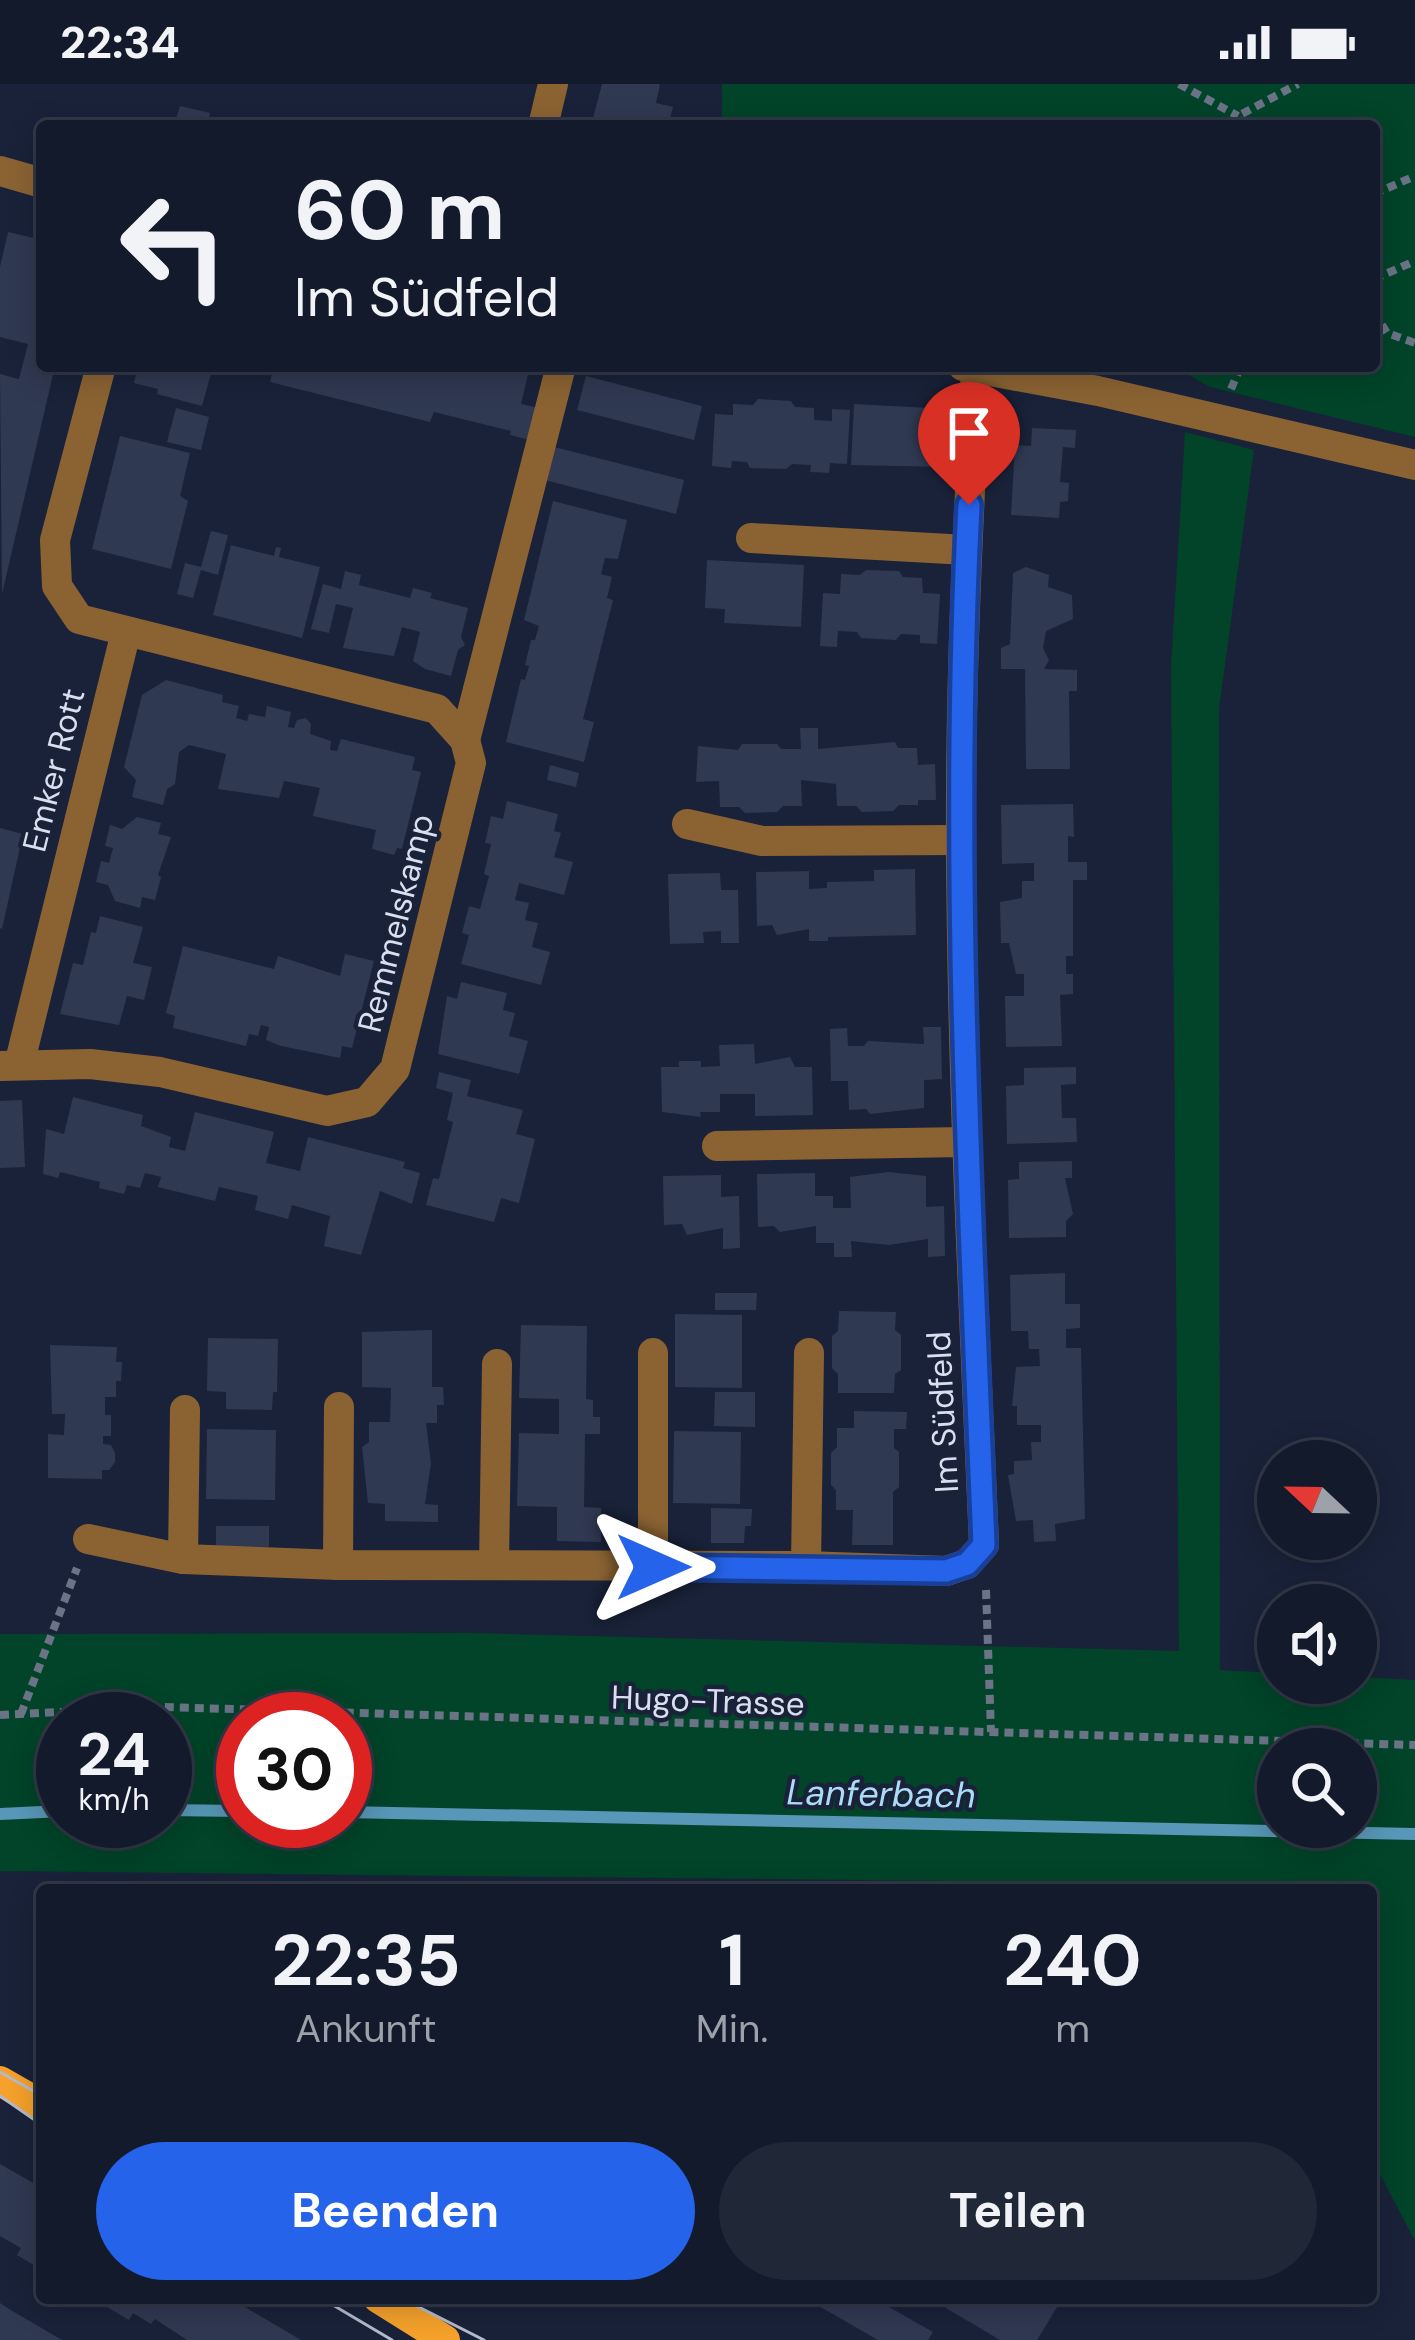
<!DOCTYPE html>
<html lang="de">
<meta charset="utf-8">
<style>
:root{--surface:#131a2b;--page:#202737;--text:#f1f3f6;--muted:#9da1a9;--line:#323847;--accent:#2563eb}
body{margin:0;font-family:"DM Sans",sans-serif;background:var(--page);color:var(--text);height:100vh;display:flex;flex-direction:column;font-size:45px;white-space:nowrap}
*{box-sizing:border-box;margin:0}
p{font-size:39px;color:var(--muted)}
.icon{flex:none;width:66px;height:66px;fill:none;stroke:currentColor;stroke-width:2;stroke-linecap:round;stroke-linejoin:round}
.map{position:relative;flex:1;overflow:hidden}
.drawer{position:absolute;left:36px;top:1800px;width:1341px;height:420px;display:flex;flex-direction:column;background:var(--surface);border-radius:12px;box-shadow:0 6px 30px #0003,0 0 0 3px var(--line)}
.drawer>*{flex:none}
.top-card{position:absolute;left:36px;top:36px;width:1344px;height:252px;border-radius:12px;box-shadow:0 6px 30px #0003,0 0 0 3px var(--line);background:#131a2b;color:var(--text);overflow:hidden}
.needle{width:78px;rotate:292deg}
.buttons{position:absolute;left:1257px;top:1356px;display:grid;gap:24px}
.buttons a{display:grid;place-items:center;width:120px;height:120px;border-radius:50%;background:var(--surface);box-shadow:0 6px 30px #0003,0 0 0 3px var(--line);font-size:60px}
.speed{position:absolute;left:36px;top:1608px;display:flex;gap:24px;font-size:60px;font-weight:700;text-align:center}
.speed>*{display:grid;place-content:center;width:156px;height:156px;border-radius:50%;background:var(--surface);box-shadow:0 6px 30px #0003,0 0 0 3px var(--line);line-height:1}
.speed small{font-size:30px;font-weight:400}
.speed .limit{border:18px solid #d22;background:#fff;color:#111}
.pin{position:absolute;display:grid;place-items:center;width:102px;height:102px;color:#fff;margin:-123px -51px;border-radius:50% 50% 50% 0;rotate:-45deg;box-shadow:0 0 12px #0007}
.pin .icon{rotate:45deg}
.me{position:absolute;width:132px;margin:-66px;rotate:90deg;stroke-linejoin:round;filter:drop-shadow(0 0 9px #0008)}
.turn{display:flex;align-items:center;gap:42px;height:252px;padding:0 60px;font-size:54px}
.turn .icon{width:156px;height:156px;stroke-width:2.5}
.turn b{display:block;font-size:84px;line-height:102px}
.eta{display:flex;justify-content:space-evenly;align-items:center;height:204px;text-align:center}
.eta b{font-size:72px;font-weight:700;line-height:84px}
.button{display:flex;gap:24px;margin-top:auto;padding:24px 60px}
.button a{flex:1;height:138px;border-radius:72px;background:var(--accent);color:#fff;font-size:48px;font-weight:700;line-height:138px;text-align:center}
.button a+a{background:var(--page);color:var(--text)}
.status{display:flex;justify-content:space-between;align-items:center;height:84px;padding:0 60px;background:var(--surface);direction:ltr}
.status svg{height:33px;fill:currentColor}
.map>svg:first-child{display:block}
</style>
<div class="status"><b>22:34</b><svg viewBox="0 0 49 12"><path d="M0 12V9h3v3zM5 12V6h3v6zM10 12V3h3v9zM15 12V0h3v12zM26 1h20v11H26zM47 4h2v5h-2z"/></svg></div>
<div class="map">
<svg width="1415" height="2256" viewBox="0 0 1415 2256">
<rect width="100%" height="100%" fill="#192239"/>
<g fill="#014429" fill-rule="evenodd">
<polygon points="722,0 1415,0 1415,353 1210,303 1173,282 1374,282 1374,42 722,42"/>
<path d="M1185,348l69,18 -35,259 1,961 58,3v10h78v-6l59,3v561l-44,-84v-267h-141l-4,-6 -1226,-13v-237l469,-1 710,18 -8,-984zM63,1635h102v102h-102zM243,1635h102v102h-102zM1278,1665h78v78h-78z"/>
</g>
<g fill="none" stroke-linecap="round" stroke-linejoin="round">
<g stroke="#5897b7" stroke-width="12">
<polyline points="165,1726 243,1727"/>
<polyline points="345,1728 1415,1750"/>
<polyline points="0,1730 63,1727"/>
</g>
</g>
<g fill="#303952">
<polygon points="602,0 660,0 656,19 673,23 668,42 591,42"/>
<polygon points="180,22 210,29 207,42 174,42"/>
<polygon points="8,148 42,156 42,282 55,282 2,510 0,290 19,295 28,260 0,253 0,183"/>
<polygon points="138,282 213,282 202,322 157,310 158,305 134,299"/>
<polygon points="274,282 530,282 521,320 539,324 530,356 510,351 511,347 434,328 430,338 270,298"/>
<polygon points="586,292 702,322 694,356 577,326"/>
<polygon points="758,315 791,317 795,323 814,324 814,336 832,337 832,325 850,326 847,380 830,379 829,389 810,388 811,381 792,380 786,385 750,384 747,378 732,377 731,384 712,382 715,330 733,331 733,320 753,321"/>
<polygon points="854,320 930,324 929,347 948,348 946,383 851,381"/>
<polygon points="176,324 209,333 201,366 167,358"/>
<polygon points="1032,344 1076,346 1075,364 1063,363 1060,398 1069,399 1068,417 1060,418 1059,434 1011,431 1015,361 1031,362"/>
<polygon points="120,352 190,369 180,412 188,417 171,485 92,465"/>
<polygon points="550,362 684,396 676,430 541,395"/>
<polygon points="553,417 627,436 618,475 605,474 601,490 612,493 607,514 613,516 583,635 594,638 584,678 506,658 521,595 525,596 529,582 525,581 531,556 535,556 539,542 524,536"/>
<polygon points="211,447 228,451 218,491 201,486 193,514 177,510 185,479 201,483"/>
<polygon points="231,461 274,472 276,463 281,464 279,473 320,483 302,554 213,531"/>
<polygon points="707,476 804,481 801,543 724,539 725,525 705,524"/>
<polygon points="1026,483 1049,491 1048,503 1072,511 1073,535 1046,547 1043,564 1049,576 1044,585 1077,586 1077,607 1069,607 1070,685 1026,685 1025,585 1001,585 1001,564 1010,560 1013,489"/>
<polygon points="866,486 899,487 903,493 922,494 923,509 940,510 937,560 920,559 920,551 901,550 896,556 861,554 857,548 838,547 837,563 820,562 823,509 840,510 841,490 860,491"/>
<polygon points="345,487 361,491 359,501 410,514 413,504 432,509 430,514 468,524 461,553 465,561 458,566 451,592 425,585 413,577 420,548 402,543 394,572 343,564 353,524 336,520 329,549 311,545 323,500 341,505"/>
<polygon points="166,596 223,611 222,618 239,622 236,634 247,637 249,630 265,633 267,622 291,628 288,643 294,644 297,636 306,634 311,640 310,650 331,657 330,666 337,667 341,655 415,673 412,686 421,688 402,765 397,764 394,771 372,765 376,746 313,732 320,704 284,697 279,714 218,705 226,670 189,661 179,668 175,700 167,705 163,721 132,713 136,696 124,683 142,611"/>
<polygon points="800,644 818,644 818,665 895,658 898,664 917,664 918,681 935,680 936,716 918,716 918,721 899,721 893,727 862,728 856,722 837,722 836,700 801,696 802,722 783,722 777,728 745,729 739,723 720,723 719,697 696,698 698,662 738,666 742,660 777,660 781,665 801,665"/>
<polygon points="550,681 579,689 576,703 547,696"/>
<polygon points="507,717 558,730 554,747 561,749 554,773 573,778 564,811 519,799 515,816 529,819 525,836 538,839 532,863 550,868 541,901 461,880 469,851 462,849 469,822 480,825 489,792 484,790 491,760 485,759 491,732 503,735"/>
<polygon points="1073,720 1074,753 1068,752 1068,778 1087,778 1087,796 1073,796 1073,872 1066,872 1066,890 1073,890 1073,910 1060,911 1062,962 1006,963 1005,912 1024,912 1024,890 1016,890 1009,859 1001,859 1000,818 1022,814 1022,797 1034,797 1034,779 1002,780 1001,721"/>
<polygon points="137,733 161,739 158,750 171,753 158,791 161,793 155,816 142,813 140,824 115,817 108,801 96,798 101,777 109,779 113,764 105,762 110,741 122,745"/>
<polygon points="0,744 23,750 2,845 0,844"/>
<polygon points="915,785 916,851 828,853 828,857 809,857 809,845 777,851 772,841 757,842 756,788 809,787 809,805 827,804 827,798 874,797 874,786"/>
<polygon points="720,789 721,806 738,806 739,859 721,859 721,847 703,848 704,859 670,860 668,790"/>
<polygon points="100,832 143,843 133,879 152,883 144,916 127,912 119,941 60,930 73,879 83,881 91,848 96,849"/>
<polygon points="183,862 274,885 278,872 340,892 345,870 374,877 352,964 342,962 340,974 281,962 266,956 269,943 261,941 258,952 249,950 246,962 173,944 175,932 166,929"/>
<polygon points="461,898 507,909 503,926 515,929 509,952 528,957 519,990 438,970 447,912 457,915"/>
<polygon points="923,943 941,943 942,995 924,996 924,1024 870,1030 866,1025 849,1026 848,997 831,997 830,945 847,944 848,962 864,962 868,957 924,960"/>
<polygon points="754,960 755,980 790,973 795,983 812,983 813,1031 755,1032 755,1010 720,1010 720,1028 700,1028 701,1033 662,1028 661,983 679,983 679,977 701,977 701,983 720,982 719,961"/>
<polygon points="1076,983 1076,1000 1061,1001 1062,1034 1076,1034 1077,1058 1007,1060 1006,1002 1024,1001 1024,984"/>
<polygon points="439,988 471,996 467,1012 523,1026 516,1050 535,1055 519,1119 501,1114 494,1138 426,1121 433,1094 439,1095 453,1038 447,1036 453,1009 436,1004"/>
<polygon points="73,1013 143,1031 141,1042 171,1053 169,1063 185,1067 195,1028 274,1048 266,1079 300,1087 308,1053 405,1078 403,1084 420,1089 412,1120 380,1107 361,1171 324,1162 330,1132 292,1121 288,1135 255,1126 258,1112 219,1103 215,1117 158,1103 161,1093 145,1089 140,1104 127,1101 124,1110 99,1104 100,1098 60,1088 58,1094 43,1090 46,1045 64,1050"/>
<polygon points="22,1016 25,1083 0,1084 0,1017"/>
<polygon points="1072,1077 1072,1094 1065,1094 1073,1130 1066,1137 1066,1153 1009,1154 1008,1096 1019,1095 1019,1078"/>
<polygon points="888,1088 926,1092 926,1123 944,1122 945,1172 928,1173 928,1155 889,1161 851,1157 852,1173 834,1173 834,1159 816,1159 816,1142 780,1148 774,1142 758,1143 757,1090 815,1089 815,1112 833,1112 833,1124 851,1124 850,1093"/>
<polygon points="721,1091 721,1113 739,1112 740,1164 723,1165 723,1144 687,1151 682,1140 664,1141 663,1092"/>
<polygon points="1065,1189 1065,1220 1080,1220 1080,1244 1066,1245 1066,1264 1081,1264 1085,1435 1055,1440 1056,1457 1034,1458 1033,1436 1016,1437 1008,1391 1014,1390 1014,1377 1032,1376 1031,1358 1041,1358 1041,1341 1017,1341 1017,1322 1012,1322 1016,1283 1040,1282 1039,1265 1029,1265 1028,1247 1011,1247 1010,1191"/>
<polygon points="715,1209 757,1209 756,1226 715,1226"/>
<polygon points="839,1227 896,1228 895,1246 901,1251 901,1286 895,1290 894,1309 838,1309 838,1290 832,1284 832,1252 838,1247"/>
<polygon points="675,1230 742,1231 742,1304 675,1303"/>
<polygon points="521,1241 587,1242 586,1315 593,1316 593,1333 600,1333 600,1350 585,1350 584,1423 601,1424 601,1458 557,1457 557,1423 517,1422 519,1349 559,1350 559,1315 519,1314"/>
<polygon points="432,1246 432,1303 443,1303 444,1321 437,1321 437,1339 426,1339 431,1379 425,1420 438,1421 438,1438 385,1437 385,1420 368,1419 362,1363 369,1358 369,1338 390,1338 391,1304 362,1303 362,1248"/>
<polygon points="208,1254 278,1255 277,1308 273,1308 272,1326 226,1325 226,1308 207,1307"/>
<polygon points="50,1261 117,1263 116,1278 122,1278 121,1297 116,1297 116,1313 105,1313 105,1331 111,1331 111,1352 103,1352 103,1360 111,1361 115,1369 115,1378 109,1386 102,1386 102,1395 48,1394 48,1350 64,1351 65,1330 52,1330"/>
<polygon points="715,1308 755,1308 755,1343 714,1342"/>
<polygon points="854,1327 907,1328 906,1345 894,1345 894,1364 899,1368 899,1403 893,1408 893,1461 852,1461 853,1426 836,1426 836,1406 831,1401 831,1369 837,1363 837,1344 854,1344"/>
<polygon points="207,1345 276,1346 275,1416 206,1415"/>
<polygon points="674,1347 741,1348 740,1420 673,1419"/>
<polygon points="711,1424 752,1425 751,1442 745,1442 744,1459 711,1459"/>
<polygon points="216,1442 269,1442 269,1463 216,1462"/>
<polygon points="0,2080 42,2104 42,2186 17,2171 21,2164 0,2152"/>
<polygon points="106,2214 230,2214 301,2256 187,2256 155,2235 151,2240 133,2229 129,2236 102,2220"/>
<polygon points="805,2214 873,2214 933,2248 928,2256 878,2256"/>
<polygon points="952,2214 1049,2214 1059,2220 1037,2256 1000,2256 946,2224"/>
<polygon points="0,2219 9,2225 62,2256 0,2256"/>
</g>
<g fill="none" stroke-linecap="round" stroke-linejoin="round">
<g stroke="#6b7387" stroke-width="8" stroke-dasharray="9 6" stroke-linecap="butt">
<polyline points="1179,0 1238,32"/>
<polyline points="1240,42 1238,32 1298,0"/>
<polyline points="1374,110 1415,92"/>
<polyline points="1374,195 1415,177"/>
<polyline points="1374,228 1387,249 1415,259"/>
<polyline points="1231,305 1241,282"/>
<polyline points="986,1506 991,1648"/>
<polyline points="21,1630 77,1484"/>
<polyline points="0,1631 164,1623 1415,1661"/>
</g>
<g stroke="#8b6333" stroke-width="30">
<polyline points="543,42 553,0"/>
<polyline points="0,87 42,99"/>
<polyline points="963,282 1098,307 1415,381"/>
<polyline points="751,454 967,466"/>
<polyline points="465,656 561,282"/>
<polyline points="687,740 762,757 961,756"/>
<polyline points="19,981 126,548"/>
<polyline points="0,982 90,980 160,988 327,1027 367,1018 395,985 471,679 465,656 437,625 79,535 57,502 55,456 101,282"/>
<polyline points="717,1062 966,1058"/>
<polyline points="653,1269 653,1483"/>
<path d="M88,1455l95,20 155,6 468,1 140,5 21,-7 17,-19c-10,-234 -22,-468 -23,-702 -1,-159 7,-317 15,-475"/>
<polyline points="183,1475 185,1326"/>
<polyline points="338,1481 339,1323"/>
<polyline points="494,1481 497,1280"/>
<polyline points="806,1482 809,1269"/>
</g>
<g stroke="#f5a12b" stroke-width="30">
<polyline points="0,1997 42,2021"/>
<polyline points="378,2214 445,2256"/>
</g>
<g stroke="#b3bacb" stroke-width="3">
<polyline points="0,1988 42,2012"/>
<polyline points="0,2012 42,2041"/>
<polyline points="321,2214 392,2256"/>
<polyline points="401,2214 484,2256"/>
</g>
</g>
<g fill="none" stroke-linecap="round" stroke-linejoin="round">
<defs>
<path id="route" d="M653,1483l293,4 21,-7 17,-19c-14,-347 -33,-693 -15,-1040"/>
</defs>
<use href="#route" stroke="#184099" stroke-width="30"/>
<use href="#route" stroke="#2563eb" stroke-width="21"/>
</g>
<g text-anchor="middle" stroke-width="9" stroke-linejoin="round" paint-order="stroke">
<g font-size="33" fill="#d9dfef" stroke="#192239">
<text transform="translate(53 686) rotate(-76)" y="12">Emker Rott</text>
<text transform="translate(395 839) rotate(-76)" y="12">Remmelskamp</text>
<text transform="translate(942 1328) rotate(-93)" y="12">Im Südfeld</text>
<text transform="translate(708 1616) rotate(2)" y="12">Hugo-Trasse</text>
</g>
<g font-size="36" font-style="italic" fill="#acdbf6" stroke="#192239">
<text transform="translate(881 1709) rotate(1)" y="13">Lanferbach</text>
</g>
</g>
</svg>
<div class="buttons">
<a><svg class="needle" viewBox="-14 -14 28 28"><path d="M0-13l5 13h-10z" fill="#e53935"/><path d="M0 13l5-13h-10z" fill="#9da1a9"/></svg></a>
<a><svg class="icon" aria-label="sound" viewBox="0 0 24 24"><path d="M4 9h4l5-4v14l-5-4H4zM17 9q2 3 0 6"/></svg></a>
<a><svg class="icon" aria-label="search" viewBox="0 0 24 24"><circle cx="10" cy="10" r="6"/><path d="M15 15l6 6"/></svg></a>
</div>
<div class="speed"><div>24<small>km/h</small></div><div class="limit">30</div></div>
<div class="pin" style="left:969px;top:421px;background:#d93025"><svg class="icon" aria-label="arrive" viewBox="0 0 24 24"><path d="M6 21V4h12l-3 4 3 4H6"/></svg></div>
<svg class="me" style="left:653px;top:1483px" viewBox="-20 -20 40 40"><path d="M0-17L14 15 0 8-14 15z" fill="#2563eb" stroke="#fff" stroke-width="4"/></svg>
<div class="top-card">
<div class="turn"><svg class="icon" aria-label="left" viewBox="0 0 24 24"><path d="M17 20v-9H6M10 6l-5 5 5 5"/></svg><div><b>60 m</b>Im Südfeld</div></div>
</div>
<section class="drawer">
<div class="eta">
<div><b>22:35</b><p>Ankunft</p></div>
<div><b>1</b><p>Min.</p></div>
<div><b>240</b><p>m</p></div>
</div>
<div class="button"><a>Beenden</a><a>Teilen</a></div>
</section>
</div>
